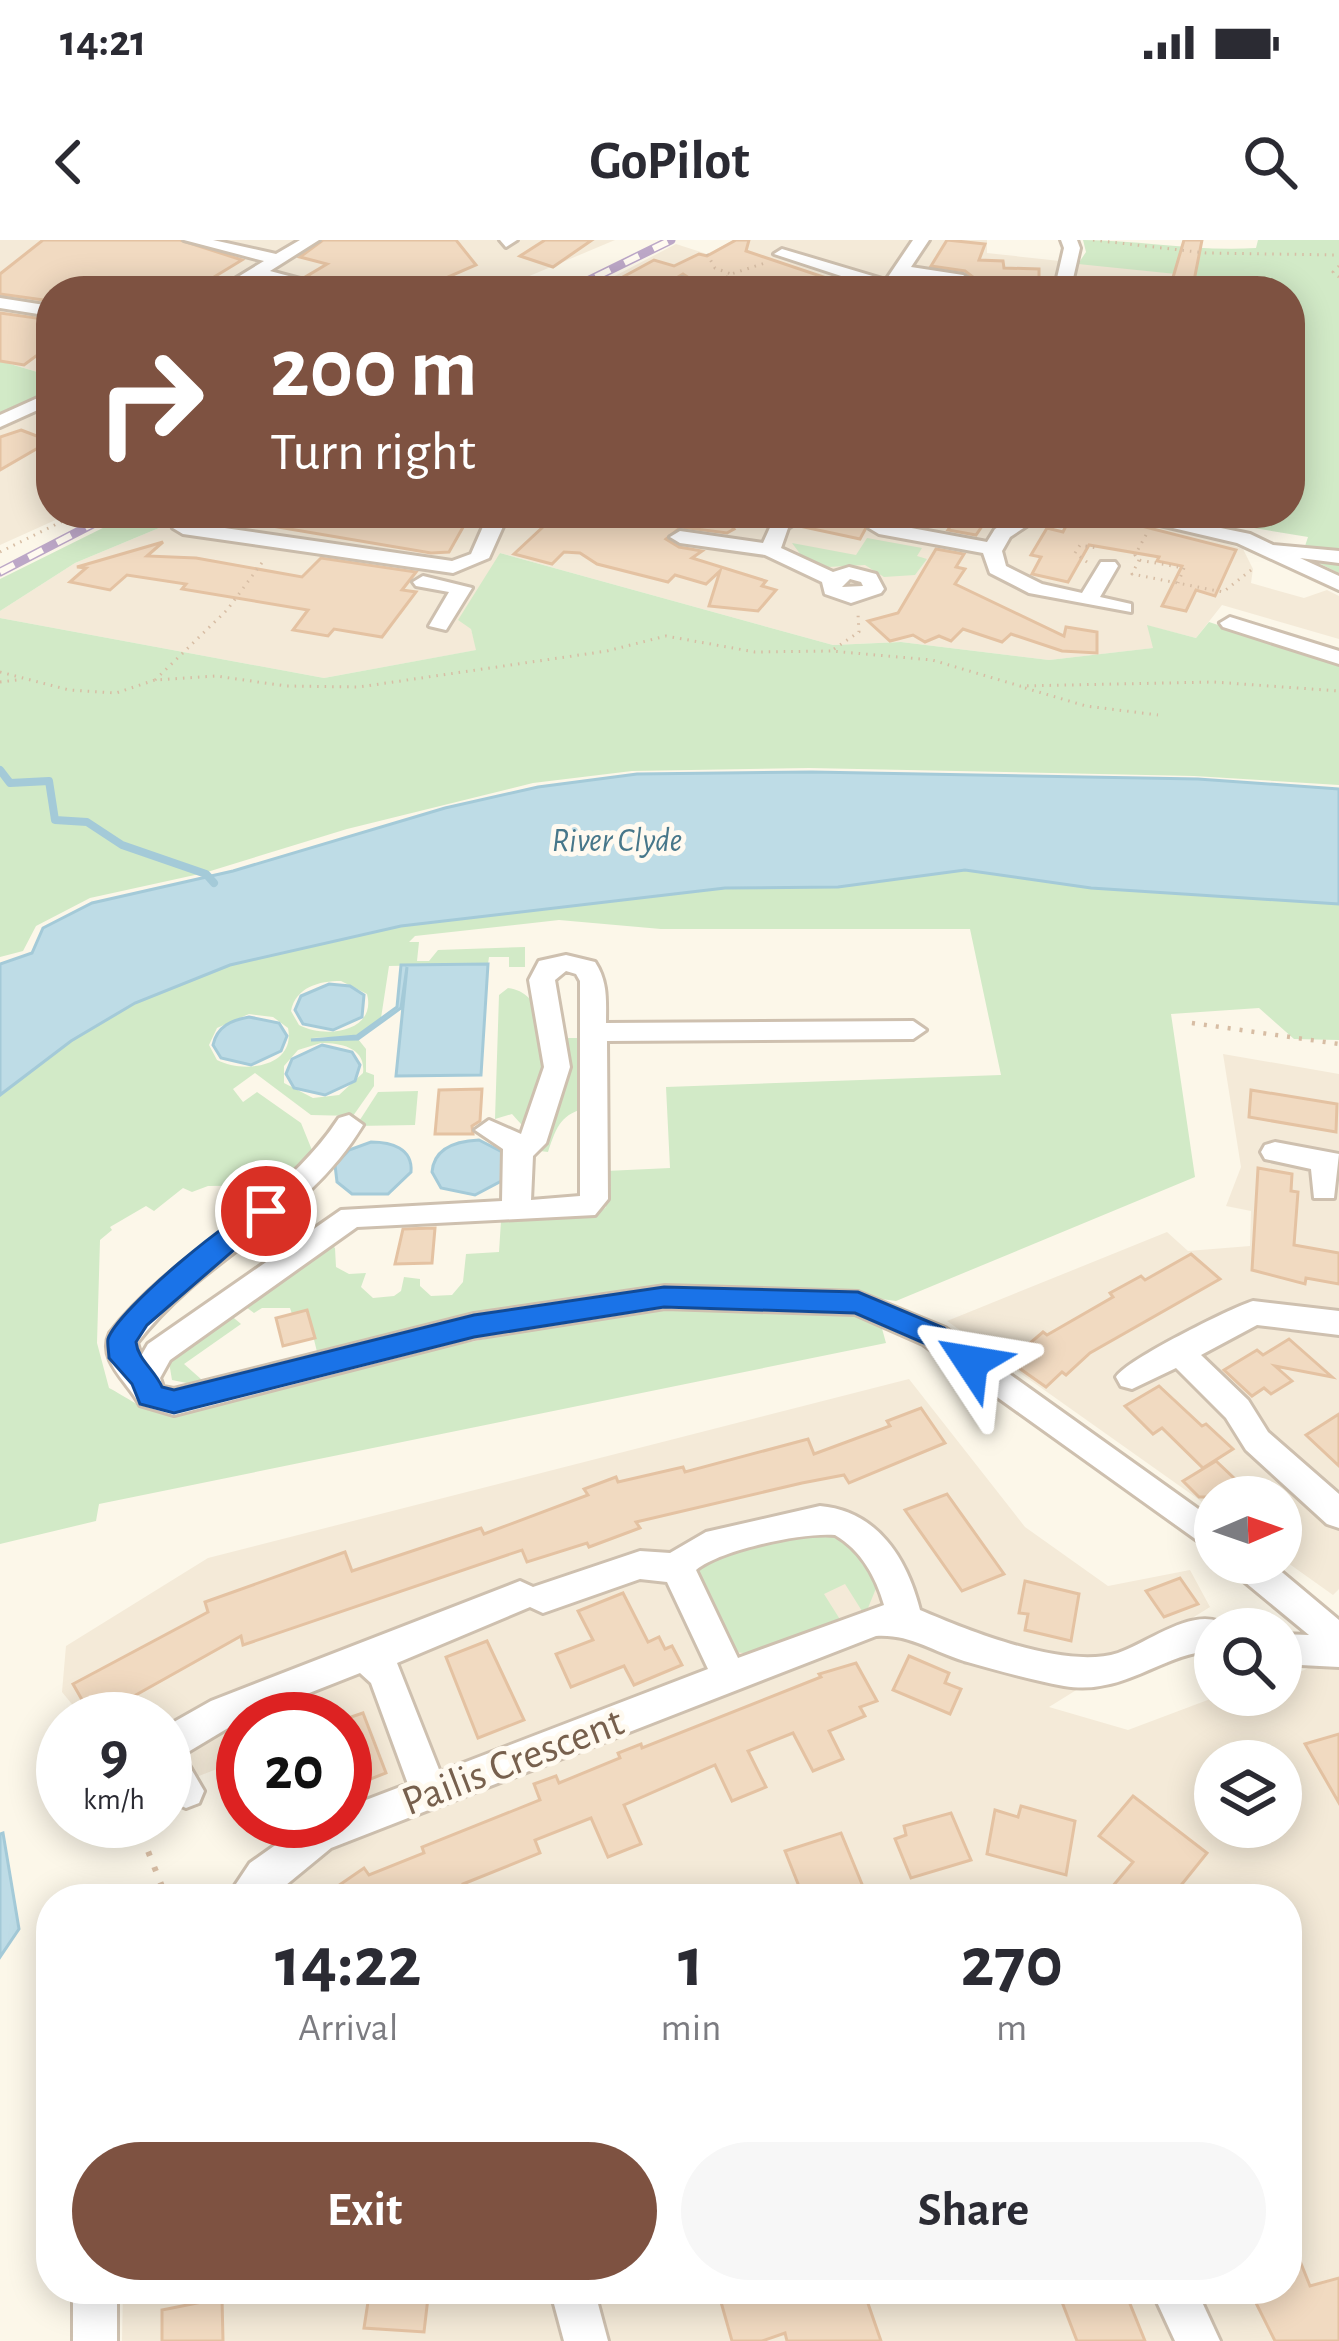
<!DOCTYPE html>
<style>
:root{--surface:#fff;--page:#f7f7f7;--text:#2b2b33;--muted:#7c7c81;--accent:#7e5241}
body{margin:0;font-family:"Alegreya Sans",sans-serif;background:var(--page);color:var(--text);height:100vh;display:flex;flex-direction:column;font-size:45px;white-space:nowrap}
*{box-sizing:border-box;margin:0}
p{font-size:39px;color:var(--muted)}
.icon{flex:none;width:66px;height:66px;fill:none;stroke:currentColor;stroke-width:2;stroke-linecap:round;stroke-linejoin:round}
.map{position:relative;flex:1;overflow:hidden}
.sheet{position:absolute;left:36px;top:1644px;width:1266px;height:420px;display:flex;flex-direction:column;background:var(--surface);border-radius:48px;box-shadow:0 6px 30px #0003}
.sheet>*{flex:none}
.guide{position:absolute;left:36px;top:36px;width:1269px;height:252px;border-radius:48px;box-shadow:0 6px 30px #0003;background:#7e5241;color:#fff;overflow:hidden}
.needle{width:78px;rotate:88deg}
.tools{position:absolute;left:1194px;top:1236px;display:grid;gap:24px}
.tools a{display:grid;place-items:center;width:108px;height:108px;border-radius:50%;background:var(--surface);box-shadow:0 6px 30px #0003;font-size:60px}
.speed{position:absolute;left:36px;top:1452px;display:flex;gap:24px;font-size:60px;font-weight:700;text-align:center}
.speed>*{display:grid;place-content:center;width:156px;height:156px;border-radius:50%;background:var(--surface);box-shadow:0 6px 30px #0003;line-height:1}
.speed small{font-size:30px;font-weight:400}
.speed .limit{border:18px solid #d22;background:#fff;color:#111}
.pin{position:absolute;display:grid;place-items:center;width:102px;height:102px;color:#fff;margin:-51px;border:6px solid #fff;border-radius:50%;box-shadow:0 3px 12px #0007}
.me{position:absolute;width:132px;margin:-66px;rotate:303deg;stroke-linejoin:round;filter:drop-shadow(0 0 9px #0008)}
.turn{display:flex;align-items:center;gap:42px;height:252px;padding:0 36px;font-size:54px}
.turn .icon{width:156px;height:156px;stroke-width:2.5}
.turn b{display:block;font-size:84px;line-height:102px}
.eta{display:flex;justify-content:space-evenly;align-items:center;height:204px;text-align:center}
.eta b{font-size:72px;font-weight:700;line-height:84px}
.primary-button{display:flex;gap:24px;margin-top:auto;padding:24px 36px}
.primary-button a{flex:1;height:138px;border-radius:72px;background:var(--accent);color:#fff;font-size:48px;font-weight:700;line-height:138px;text-align:center}
.primary-button a+a{background:var(--page);color:var(--text)}
.status{display:flex;justify-content:space-between;align-items:center;height:84px;padding:0 60px;background:var(--surface);direction:ltr}
.status svg{height:33px;fill:currentColor}
header{display:flex;justify-content:space-between;align-items:center;height:156px;padding:0 36px;background:var(--surface);font-size:54px;font-weight:700}
.map>svg:first-child{display:block}
</style>
<div class="status"><b>14:21</b><svg viewBox="0 0 49 12"><path d="M0 12V9h3v3zM5 12V6h3v6zM10 12V3h3v9zM15 12V0h3v12zM26 1h20v11H26zM47 4h2v5h-2z"/></svg></div>
<header><svg class="icon" aria-label="back" viewBox="0 0 24 24"><path d="M15 5l-7 7 7 7"/></svg>GoPilot<svg class="icon" aria-label="search" viewBox="0 0 24 24"><circle cx="10" cy="10" r="6"/><path d="M15 15l6 6"/></svg></header>
<div class="map">
<svg width="1339" height="2101" viewBox="0 0 1339 2101">
<rect width="100%" height="100%" fill="#fcf7e9"/>
<g fill="#f4ead8" fill-rule="evenodd">
<polygon points="0,0 615,0 494,51 51,51 51,136 0,121"/>
<polygon points="734,0 987,0 987,13 1226,39 1222,51 586,51 676,4 707,14"/>
<polygon points="51,153 51,273 71,273 0,305 0,177"/>
<polygon points="195,273 1233,273 1219,301 1243,309 1253,329 1251,343 1304,358 1327,350 1339,356 1339,399 1222,365 1196,398 1149,386 1154,408 1049,420 901,402 833,405 500,313 471,389 477,410 324,438 0,378 0,371 75,323"/>
<polygon points="1223,814 1339,834 1339,1349 1333,1355 1281,1318 1281,1257 1215,1257 1215,1271 947,1081 1167,992 1188,1011 1250,1006 1251,971 1226,966 1241,927"/>
<path d="M909,1139l116,148 83,59 82,-16 20,37 -161,100 79,23 93,-35h36l14,16 19,-35 49,-21v686h-1217l1,-52h1164v-390h-1013l38,-39 -18,-39h51v-102h-102v40l-78,30v-70h-81l-22,-27 4,-46 142,-88zM1215,1521h66v66h-66z"/>
</g>
<g fill="#d2eac7" fill-rule="evenodd">
<path d="M1083,0c57,0 116,12 173,8l2,-8h81v333l-37,-18 6,-18 -78,-13 3,-11h57v-222h-68l3,-12 -147,-15 8,-12z"/>
<polygon points="0,121 51,136 51,153 0,177"/>
<polygon points="133,273 195,273 75,323 0,371 0,339"/>
<polygon points="867,298 922,308 917,316 927,319 915,335 884,337 865,325 828,327 801,315 792,303 856,315"/>
<polygon points="500,313 833,405 901,402 1049,420 1153,408 1147,385 1196,398 1209,382 1339,425 1339,545 1194,536 809,528 632,531 533,543 347,589 204,633 90,658 36,686 23,711 0,717 0,378 324,438 476,410 471,389 458,380"/>
<path d="M965,630l126,18 248,16v136l-45,-1 -35,-31 -88,6 24,163 -299,124 -89,-12h-57l-431,71 -12,-49 -15,3 -2,-6h-28l-8,5 -12,-9 88,-61 5,5 1,19 13,7 17,-1 -5,14 12,11 21,-2 7,-5 3,-14 16,2v7l11,10 21,-1 11,-13 3,-28 33,-2 2,-31 93,-4 12,-10v-36l64,-3 -4,-81 335,-12 -31,-146h-309l-102,-9 -144,16 -6,6h10l-2,19h12l9,-11 87,-3v20h-16v-10h-20l-1,7 -99,2 -8,52 -24,18 -46,2 47,1 8,10v23l8,3v11l-21,30 -42,-1 -56,-42 -22,16 10,13 14,-10 44,31 15,37 -28,25 -80,1 -16,6 -9,-4 -29,23 -8,-5 -36,21 2,3 -12,10 -3,103 12,45c16,8 39,26 58,25 40,-1 109,-26 150,-36 109,-27 476,-115 564,-52l5,18 -787,161 -3,17 -96,23v-449l71,-54 64,-38 95,-38 79,-19 92,-20 324,-38 113,-1zM341,741l26,13c10,38 -42,45 -68,31l-8,-14c5,-24 28,-30 50,-30zM249,774l24,3 15,11c8,39 -44,46 -71,32l-8,-15 8,-17zM321,803c21,0 45,5 42,30l-24,22 -26,3 -29,-15v-17l14,-16z"/>
<path d="M508,748c55,7 35,109 21,145l-17,-19 -17,5 4,-124z"/>
<path d="M564,798h24l1,69c-28,7 -32,18 -41,45l-8,-1 27,-85z"/>
<polygon points="418,851 415,885 356,886 378,852"/>
<polygon points="228,1073 241,1084 184,1124 211,1148 172,1140 169,1122 173,1114"/>
<polygon points="820,1292 849,1304 877,1346 868,1368 862,1371 845,1344 824,1354 841,1381 752,1414 735,1412 692,1341 698,1328 712,1317"/>
</g>
<g fill="#bedce6" stroke="#a4cad8" stroke-width="3">
<polygon points="812,532 1198,539 1339,549 1339,664 1091,648 965,630 838,647 725,648 401,686 230,725 135,763 71,801 0,855 0,724 32,713 43,688 92,663 233,631 445,568 538,547 637,534"/>
<polygon points="488,724 481,835 396,836 407,727 401,768 358,799 311,800 357,796 397,767 401,725"/>
<polygon points="329,744 350,746 364,755 362,777 333,790 303,784 295,770 301,756"/>
<path d="M249,777l30,6 8,13 -6,15 -30,14 -30,-7 -8,-13c4,-19 19,-25 36,-28z"/>
<polygon points="322,805 352,812 360,825 355,841 325,855 294,848 286,834 292,819"/>
<path d="M479,900l27,14 -1,25 -30,16 -34,-7 -9,-16c2,-25 25,-31 47,-32z"/>
<path d="M371,902c20,0 42,6 40,30l-23,22h-36l-15,-12 -2,-17 14,-15z"/>
<polygon points="3,1593 19,1689 0,1717 0,1594"/>
</g>
<g fill="none" stroke-linecap="round" stroke-linejoin="round">
<polyline stroke="#a4cad8" stroke-width="8" points="0,530 10,543 49,541 55,580 87,582 122,605 206,634 214,643"/>
</g>
<g fill="#f1dac1" stroke="#e4c2a2" stroke-width="3">
<polygon points="43,0 180,0 242,20 191,51 51,51 51,61 0,54 0,34"/>
<polygon points="323,0 456,0 476,25 416,51 349,51 307,36 327,24 300,17"/>
<polygon points="545,0 592,0 553,27 520,16"/>
<polygon points="736,0 749,0 746,11 853,47 852,51 686,51 691,49 692,40 683,34 655,51 597,51 654,20 674,26 699,14 707,16"/>
<polygon points="947,0 985,4 979,20 1003,21 1004,28 1039,29 1039,51 991,51 965,31 931,26"/>
<polygon points="1184,0 1202,0 1192,51 1169,51"/>
<polygon points="0,73 51,80 51,105 24,125 0,121"/>
<polygon points="21,190 50,201 0,230 0,197"/>
<polygon points="273,273 471,273 449,312 431,313 272,286"/>
<polygon points="558,273 743,273 728,282 734,289 727,293 681,287 666,299 679,307 702,311 692,318 766,341 762,346 776,350 758,371 709,366 720,331 706,344 675,335 668,342 597,324 580,313 564,312 552,324 514,314"/>
<polygon points="815,273 874,273 860,299 799,286"/>
<polygon points="959,273 991,273 976,295 948,290"/>
<polygon points="1071,276 1109,283 1110,278 1236,310 1215,356 1196,350 1186,371 1162,366 1182,326 1157,321 1159,317 1089,305 1068,342 1032,334 1041,317 1031,315 1047,288 1063,292"/>
<polygon points="163,302 147,316 196,318 302,337 321,318 416,332 402,350 416,352 382,397 334,389 328,396 293,390 308,370 182,349 186,344 127,335 110,350 70,342 86,328 77,327"/>
<polygon points="936,309 964,314 956,327 965,329 955,344 1064,396 1066,387 1097,392 1097,413 1062,411 1011,394 1002,402 963,389 951,401 939,396 925,402 913,395 890,401 868,381 898,373"/>
<polygon points="482,849 480,881 472,886 473,894 435,894 439,850"/>
<polygon points="1251,850 1337,864 1336,892 1249,877"/>
<polygon points="1258,928 1292,934 1291,951 1298,952 1294,1005 1339,1013 1339,1044 1306,1038 1305,1044 1252,1030"/>
<polygon points="435,988 432,1023 395,1024 403,989"/>
<polygon points="1191,1014 1220,1039 1090,1113 1066,1135 1062,1132 1046,1147 1009,1121 1043,1092 1047,1095 1113,1057 1110,1053 1141,1036 1145,1040"/>
<polygon points="307,1070 315,1098 283,1106 276,1078"/>
<polygon points="1289,1099 1332,1137 1275,1126 1292,1141 1271,1154 1264,1148 1252,1156 1224,1130 1257,1110 1263,1115"/>
<polygon points="1159,1146 1202,1186 1206,1184 1233,1209 1203,1228 1162,1188 1153,1194 1125,1166"/>
<polygon points="921,1168 945,1203 849,1243 844,1235 802,1243 636,1282 640,1288 589,1307 587,1303 527,1322 522,1310 243,1405 241,1396 93,1479 73,1444 208,1372 205,1362 345,1312 352,1331 481,1288 484,1294 588,1255 584,1249 616,1237 618,1242 683,1227 685,1232 808,1199 814,1214 890,1186 887,1181"/>
<polygon points="1339,1174 1339,1226 1306,1195"/>
<polygon points="1216,1221 1254,1257 1199,1257 1183,1241"/>
<polygon points="947,1254 1004,1334 962,1351 905,1270"/>
<polygon points="1180,1338 1198,1364 1164,1377 1146,1351"/>
<polygon points="1025,1341 1079,1354 1071,1401 1025,1390 1028,1374 1019,1373"/>
<polygon points="623,1353 648,1402 659,1397 665,1409 672,1406 682,1425 634,1445 624,1426 571,1447 556,1414 593,1400 578,1371"/>
<polygon points="487,1401 524,1480 478,1498 446,1417"/>
<polygon points="909,1416 949,1433 945,1443 961,1449 950,1474 893,1450"/>
<polygon points="856,1423 877,1461 860,1467 865,1476 829,1491 843,1519 813,1531 793,1493 748,1511 766,1547 732,1561 715,1525 624,1565 641,1604 608,1617 591,1578 535,1600 540,1613 463,1644 465,1651 445,1659 319,1659 364,1628 369,1635 424,1613 422,1607 540,1560 534,1544 556,1536 559,1543 620,1518 618,1513 641,1504 642,1508 821,1437 819,1434"/>
<polygon points="363,1473 386,1533 345,1549 345,1479"/>
<polygon points="1339,1494 1339,1563 1305,1504"/>
<polygon points="1133,1556 1207,1613 1170,1659 1102,1659 1133,1622 1099,1596"/>
<polygon points="1021,1566 1075,1581 1066,1635 987,1614 995,1570 1018,1577"/>
<polygon points="951,1573 971,1620 911,1638 895,1599 906,1595 904,1586"/>
<polygon points="841,1593 864,1649 833,1659 804,1659 785,1611"/>
<polygon points="1288,1991 1310,2046 1339,2038 1339,2101 1275,2101 1249,2049 1287,2049"/>
<polygon points="370,2049 429,2049 424,2092 364,2088"/>
<polygon points="736,2049 863,2049 881,2101 787,2101 785,2093 762,2101 732,2101 719,2055"/>
<polygon points="1057,2049 1124,2049 1145,2101 1077,2101"/>
<polygon points="222,2058 223,2101 162,2101 162,2070"/>
</g>
<g fill="none" stroke-linecap="round" stroke-linejoin="round">
<defs>
<g id="minor">
<polygon points="184,0 213,0 276,14 300,0 319,0 270,31 345,51 316,51 258,37 235,51 215,51 264,21"/>
<polygon points="500,0 517,0 506,7"/>
<polygon points="913,0 929,0 911,27 963,35 987,51 905,36 897,50 887,51 774,14 782,9 886,40"/>
<polygon points="1061,0 1077,0 1080,8 1072,43 1106,51 1054,51 1064,8"/>
<polygon points="682,38 688,40 688,46 659,51"/>
<polygon points="0,58 51,66 51,76 0,68"/>
<polygon points="51,152 51,164 0,187 0,175"/>
<polygon points="489,273 509,273 489,318 453,333 183,294 173,288 183,282 452,321 471,314"/>
<path d="M787,273h24l-23,15 -7,20 52,24 16,-5 27,7 8,15 -3,4 -30,10 -26,-9 -3,-12 -57,-27 -85,-12 -10,-6 10,-6 83,12 10,-22zM850,339l11,3 2,4 -21,1z"/>
<polygon points="1022,273 1046,273 1010,297 1002,311 1006,326 1042,344 1082,353 1101,322 1115,322 1118,326 1100,357 1131,364 1131,372 1029,353 990,333 983,313 879,294 869,288 879,282 987,302 995,289"/>
<polygon points="1109,273 1148,273 1250,294 1273,305 1339,311 1339,323 1300,318 1339,336 1339,350 1237,303"/>
<polygon points="423,336 472,348 446,390 429,386 449,352 416,346 413,342"/>
<polygon points="1230,377 1339,411 1339,424 1223,387 1220,383"/>
<path d="M566,715l29,7c13,20 11,38 11,61l307,-2 13,9 -13,9 -306,2 1,158 -13,16 -238,12 -187,133 -10,18 3,9 11,2 300,-75 191,-28 193,6 87,36 270,193v32l-292,-209 -68,-30 -190,-6 -191,30 -300,77 -34,-10c-12,-23 -43,-45 -30,-72 67,-85 170,-125 229,-215l10,-3 14,10c-60,99 -158,129 -226,218l4,13 7,-12 193,-134 161,-9 1,-52 -28,-19 14,-10 32,14 23,-67 -15,-87 10,-19zM566,731l10,3 4,7v215l-49,4 2,-44 13,-13 24,-76 -15,-87z"/>
<polygon points="1275,902 1339,914 1334,958 1314,958 1311,929 1265,919 1261,912 1265,905"/>
<path d="M1253,1061l86,10v24l-82,-10 -56,30 47,45 20,32 71,62v34l-12,-4 -81,-74 -20,-32 -50,-50 -44,21 -11,-3 -5,-9c10,-17 113,-68 137,-76z"/>
<path d="M820,1266c57,5 87,52 100,104 49,21 145,60 198,43 31,-10 83,-53 112,-24h-15v21c-56,4 -90,46 -151,36 -33,-6 -68,-16 -100,-25 -32,-10 -54,-27 -88,-25l-545,212 -62,51h-43l24,-36 55,-39 40,-3v-13l63,-24 -37,-101 -11,-10 -117,46 -60,36 21,36 -5,12 -13,5c-31,-12 -21,-52 -21,-81l46,-26 309,-120 13,6 107,-36 30,2 36,-21zM835,1295c26,15 41,42 49,70l-146,53 -42,-88c24,-20 107,-38 139,-35zM640,1339l27,3 41,87 -268,103 -43,-109 133,-56 13,6z"/>
<polygon points="1229,1323 1271,1323 1339,1380 1339,1427 1281,1424 1281,1394 1309,1395 1234,1333"/>
<rect x="73" y="2049" width="44" height="52"/>
<polygon points="550,2049 594,2049 608,2101 564,2101"/>
<polygon points="1151,2049 1196,2049 1220,2101 1175,2101"/>
</g>
</defs>
<use href="#minor" stroke="#cec0af" stroke-width="6"/>
<g stroke="#d7bda4" stroke-width="3" stroke-dasharray="1.5 6" stroke-linecap="butt">
<polyline points="1093,0 1206,13 1339,15"/>
<polyline points="707,14 715,28 731,34"/>
<polyline points="1339,26 1333,32 1339,37"/>
<polyline points="709,51 731,34 765,23"/>
<polyline points="1146,295 1135,315 1139,320 1184,328 1178,343"/>
<polyline points="0,312 79,273"/>
<polyline points="1139,320 1132,334 1223,352 1255,327"/>
<polyline points="1087,322 1075,313 1080,305 1097,308"/>
<polyline points="834,409 859,392 858,374"/>
<polyline points="0,432 69,450 116,453 155,440 216,436 286,446 359,447 607,411 666,396 755,412 831,411 932,420 1020,446 1214,442 1339,451"/>
<polyline points="155,440 227,370 264,320"/>
<polyline points="0,442 17,440"/>
<polyline points="1025,448 1086,466 1158,475"/>
<polyline points="1192,783 1198,784"/>
</g>
<polyline stroke="#d7bda4" stroke-width="4.5" stroke-dasharray="3 9" stroke-linecap="butt" points="1192,783 1339,804"/>
<polyline stroke="#d7bda4" stroke-width="6" stroke-dasharray="4.5 12" stroke-linecap="butt" points="136,1581 167,1659"/>
<use href="#minor" fill="#fff" fill-rule="evenodd"/>
<defs>
<g id="rail">
<polyline points="567,51 671,0"/>
<polyline points="0,332 114,273"/>
</g>
</defs>
<use href="#rail" stroke="#bca7c7" stroke-width="9"/>
<use href="#rail" stroke="#fffaf0" stroke-width="6" stroke-dasharray="16" stroke-linecap="butt"/>
</g>
<path fill="#1a73e8" stroke="#114b97" stroke-width="3" d="M266,962l9,3 4,6 -132,114 -11,17c2,18 19,28 26,45l12,3 300,-75 190,-28 194,5 86,36 41,34 -14,11 -47,-30 -69,-30 -191,-6 -190,30 -300,76 -34,-9 -8,-20 -23,-26c0,-4 -2,-15 -1,-19 9,-29 128,-128 158,-137z"/>
<g text-anchor="middle" stroke-width="10" stroke-linejoin="round" paint-order="stroke">
<g font-size="33" font-style="italic" fill="#47778a" stroke="#fffaf0">
<text x="617" y="611">River Clyde</text>
</g>
<g font-size="42" fill="#77604d" stroke="#fffaf0">
<text transform="translate(512 1520) rotate(-21)" y="15">Pailis Crescent</text>
</g>
</g>
</svg>
<div class="tools">
<a><svg class="needle" viewBox="-14 -14 28 28"><path d="M0-13l5 13h-10z" fill="#e53935"/><path d="M0 13l5-13h-10z" fill="#7c7c81"/></svg></a>
<a><svg class="icon" aria-label="search" viewBox="0 0 24 24"><circle cx="10" cy="10" r="6"/><path d="M15 15l6 6"/></svg></a>
<a><svg class="icon" aria-label="layers" viewBox="0 0 24 24"><path d="M12 4l9 5-9 5-9-5zM3 14l9 5 9-5"/></svg></a>
</div>
<div class="speed"><div>9<small>km/h</small></div><div class="limit">20</div></div>
<div class="pin" style="left:266px;top:971px;background:#d93025"><svg class="icon" aria-label="arrive" viewBox="0 0 24 24"><path d="M6 21V4h12l-3 4 3 4H6"/></svg></div>
<svg class="me" style="left:971px;top:1122px" viewBox="-20 -20 40 40"><path d="M0-17L14 15 0 8-14 15z" fill="#1a73e8" stroke="#fff" stroke-width="4"/></svg>
<div class="guide">
<div class="turn"><svg class="icon" aria-label="right" viewBox="0 0 24 24"><path d="M7 20v-9h11M14 6l5 5-5 5"/></svg><div><b>200 m</b>Turn right</div></div>
</div>
<section class="sheet">
<div class="eta">
<div><b>14:22</b><p>Arrival</p></div>
<div><b>1</b><p>min</p></div>
<div><b>270</b><p>m</p></div>
</div>
<div class="primary-button"><a>Exit</a><a>Share</a></div>
</section>
</div>
